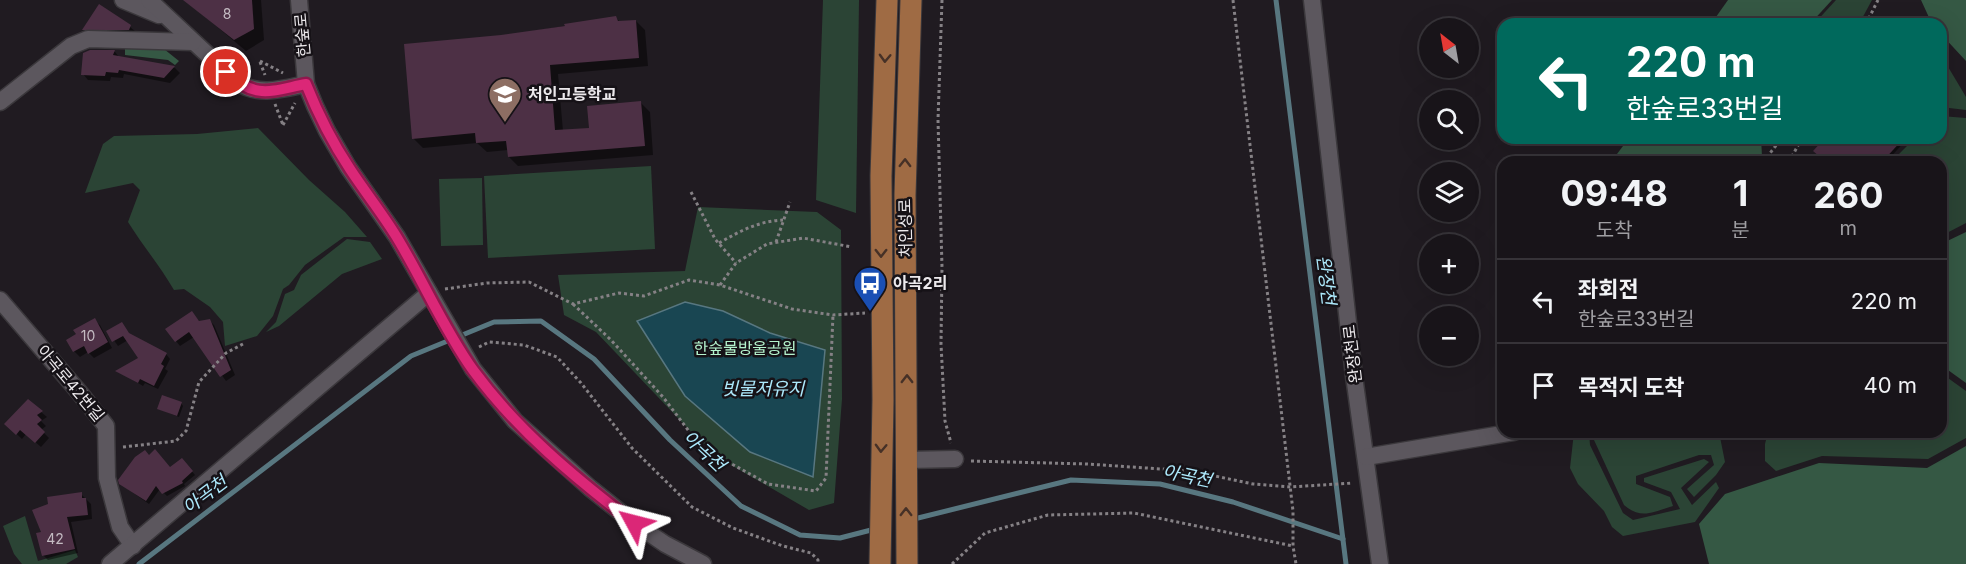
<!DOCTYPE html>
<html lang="ko">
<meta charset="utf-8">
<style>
:root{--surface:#181419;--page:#252126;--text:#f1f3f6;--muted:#9f9ea2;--line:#363338}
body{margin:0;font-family:Inter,"Noto Sans KR",sans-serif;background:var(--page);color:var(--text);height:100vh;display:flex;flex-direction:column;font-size:22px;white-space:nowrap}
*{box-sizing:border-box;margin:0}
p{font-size:20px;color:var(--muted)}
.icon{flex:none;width:33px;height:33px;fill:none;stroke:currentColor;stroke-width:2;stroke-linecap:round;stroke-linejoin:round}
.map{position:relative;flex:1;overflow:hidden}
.drawer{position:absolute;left:1497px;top:156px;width:450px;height:282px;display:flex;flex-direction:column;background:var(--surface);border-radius:18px;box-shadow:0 6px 24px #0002,0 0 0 2px var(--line)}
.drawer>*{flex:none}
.guide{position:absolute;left:1497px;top:18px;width:450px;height:126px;border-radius:18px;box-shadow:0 6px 24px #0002,0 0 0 2px var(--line);background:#00695c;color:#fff;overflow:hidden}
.needle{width:39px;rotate:329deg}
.tools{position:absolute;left:1419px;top:18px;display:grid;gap:12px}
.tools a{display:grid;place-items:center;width:60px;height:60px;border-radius:50%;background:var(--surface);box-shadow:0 6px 24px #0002,0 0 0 2px var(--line);font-size:30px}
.pin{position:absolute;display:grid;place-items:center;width:51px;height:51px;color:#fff;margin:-26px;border:3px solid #fff;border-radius:50%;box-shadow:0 2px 6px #0007}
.me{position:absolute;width:66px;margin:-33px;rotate:308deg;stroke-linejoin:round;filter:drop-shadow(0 0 4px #0008)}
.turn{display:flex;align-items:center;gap:21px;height:126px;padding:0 30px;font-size:27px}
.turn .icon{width:78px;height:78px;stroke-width:2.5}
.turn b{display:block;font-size:42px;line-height:51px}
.eta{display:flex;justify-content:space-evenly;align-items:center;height:102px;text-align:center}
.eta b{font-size:36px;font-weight:700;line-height:42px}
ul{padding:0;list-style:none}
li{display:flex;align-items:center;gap:18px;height:84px;padding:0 30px;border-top:2px solid var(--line)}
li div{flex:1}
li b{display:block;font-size:22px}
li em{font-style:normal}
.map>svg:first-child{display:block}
</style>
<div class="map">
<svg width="1966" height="564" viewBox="0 0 1966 564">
<rect width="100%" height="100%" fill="#201b21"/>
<g fill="#2b4435">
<polygon points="823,0 859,0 856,213 816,200"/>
<polygon points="1836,0 1872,0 1859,24 1814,24"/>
<polygon points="1941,55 1966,97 1966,110 1941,107"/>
<polygon points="1941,116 1966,118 1966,223 1941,236 1941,162 1891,162 1915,138 1941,138"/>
<path d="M258,128l51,52 36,32 22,25h-23l-39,28 -16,20 -6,4 -10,27 -16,20 -32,10 -2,-24 -13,-15 -26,-18 -10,1c-14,-24 -31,-44 -46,-68l12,-32 -7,-7 -48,10 18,-49 11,-8 83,-2z"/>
<polygon points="651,166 655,249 488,258 484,176"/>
<polygon points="482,178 483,245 441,246 439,179"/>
<polygon points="698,207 817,212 841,230 842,399 834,503 809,510 726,462 697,438 596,332 564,315 558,275 685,271"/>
<polygon points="347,239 370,242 382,259 342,274 279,326 266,332 276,322 285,294 294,290 301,275"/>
<polygon points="1941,373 1966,391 1966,438 1928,459 1822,456 1776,471 1765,461 1765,444 1768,432 1941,432"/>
<polygon points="1574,432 1589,432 1590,445 1623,513 1633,520 1680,509 1671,492 1644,482 1644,478 1704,459 1709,462 1681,488 1692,505 1716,482 1719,488 1695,522 1623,536 1612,527 1604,511 1578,484 1570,468"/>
<path d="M1593,432h126l6,30 -9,13 -22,22 -7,-8 27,-24 -3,-10h-12l-63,21v8l34,13 3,9c-20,6 -32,14 -49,-1l-30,-65z"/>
<polygon points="25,516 38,561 75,550 78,557 66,564 22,564 14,554 3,526"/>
</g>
<g fill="#355844">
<polygon points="1728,0 1832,0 1810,24 1711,24"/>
<polygon points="1921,0 1966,0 1966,61 1941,34 1941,24 1932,24"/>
<polygon points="125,49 164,49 179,61 175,65 168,60 125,55"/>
<polygon points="1629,138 1761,138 1762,156 1757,162 1611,162"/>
<polygon points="1966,232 1966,383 1941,365 1941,244"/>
<polygon points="1966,446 1966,564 1709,564 1699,524 1725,494 1819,463 1927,468"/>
</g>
<polygon fill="#194652" stroke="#587780" stroke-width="1.5" points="685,302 723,311 770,333 825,350 813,477 750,452 685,396 637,321"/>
<g fill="#0007">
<polygon points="185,0 261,0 264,40 246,51"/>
<polygon points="99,6 130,27 136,32 134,35 89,35 84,30"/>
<polygon points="616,18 620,22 636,21 645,30 648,66 558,74 563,131 590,129 641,103 650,112 653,155 518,166 509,157 508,150 487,152 477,143 423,148 413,138 501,36"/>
<polygon points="90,51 115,52 120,58 175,68 180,73 170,83 124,74 123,78 111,77 110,81 88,80 83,74"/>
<polygon points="1827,138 1908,138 1886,162 1828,162"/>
<polygon points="192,313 200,322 209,320 214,325 235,375 226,381 194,337 180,346 176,341"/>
<polygon points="94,320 100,325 112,348 94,358 88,352 80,357 74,351"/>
<polygon points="108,332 131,336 166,354 170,359 165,369 168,371 158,389 145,383 143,386 118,371 141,358 128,340 118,346"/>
<polygon points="28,401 47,417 41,421 46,426 41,430 49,438 41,447 26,434 22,439 6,424"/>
<polygon points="181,403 183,406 179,417 159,409"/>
<polygon points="149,456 171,469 185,463 195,475 184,484 185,486 167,496 160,489 149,504 125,487"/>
<polygon points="81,494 91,504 92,519 71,522 78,553 48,560 43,555 43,533 50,505"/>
</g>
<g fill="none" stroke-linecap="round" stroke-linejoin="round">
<g stroke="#587780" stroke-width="5">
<polyline points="1276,0 1346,564"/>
<polyline points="910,520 1071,480 1160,484 1233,502 1343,539"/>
<polyline points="139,564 411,356 494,322 541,321 594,359 670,440 741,506 800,535 840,538 875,529"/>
</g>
</g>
<g fill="#4d3045">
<polygon points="183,0 252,0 254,29 234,40"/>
<polygon points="99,4 131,25 129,30 82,30"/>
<polygon points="616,16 618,21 636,20 639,58 550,65 555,130 589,128 587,106 641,101 645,146 508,157 506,141 476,143 475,133 412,139 404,44 501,35 565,26 564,24"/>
<polygon points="90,50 115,50 113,55 175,66 164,78 119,70 118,73 106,72 105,76 81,75 83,53"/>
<polygon points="1825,138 1904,138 1882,162 1826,162 1813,151"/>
<polygon points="192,311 199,321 210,319 231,370 220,377 189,332 175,342 165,329"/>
<polygon points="95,318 108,342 88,354 84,346 73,352 66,340 76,334 73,330"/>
<polygon points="122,322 129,333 167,353 161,364 164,366 154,386 140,379 138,383 115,371 138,358 123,336 112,342 106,331"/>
<polygon points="162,395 182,402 177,416 157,409"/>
<polygon points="28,399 43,411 37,415 42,420 37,424 45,432 35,443 20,430 16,435 4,424"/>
<polygon points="155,449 170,467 182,458 193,471 182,481 183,483 162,494 156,486 146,501 119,484 118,480 135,457 145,450 149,455"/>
<polygon points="82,492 82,498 86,498 88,515 67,517 75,549 42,556 36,533 41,532 32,510 48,504 47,497"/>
</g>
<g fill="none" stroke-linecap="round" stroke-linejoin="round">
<defs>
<g id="minor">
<polyline points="123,0 159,15"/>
<path d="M149,0l89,83c22,13 44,6 68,1"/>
<polyline points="299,0 306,84 315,106 327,131 348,167 397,237 473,369 515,421 590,488 634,523 665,544 703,564"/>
<polyline points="1312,0 1354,376 1380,564"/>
<polyline points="0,102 71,46 88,39 193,42"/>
<polyline points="0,300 79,392 106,426 107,478 120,527 133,546"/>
<polyline points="1366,457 1514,432"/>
<polyline points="907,460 955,459"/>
<polyline points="110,564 429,293"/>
</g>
<g id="major">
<polyline points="880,564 883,400 881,176 887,0"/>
<polyline points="907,564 905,195 911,0"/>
</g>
</defs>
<use href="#minor" stroke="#3b383c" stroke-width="19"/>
<use href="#major" stroke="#3b383c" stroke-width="23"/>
<g stroke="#858185" stroke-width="3" stroke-dasharray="3 3" stroke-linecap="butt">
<polyline points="942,0 938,120 942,267 941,344 945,421 951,443"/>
<polyline points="1233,0 1293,511 1293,546 1296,564"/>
<polyline points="1866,24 1878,0"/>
<polyline points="260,61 283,73"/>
<polyline points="260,62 265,75"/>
<polyline points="1941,80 1942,83"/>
<polyline points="275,104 283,125"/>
<polyline points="283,125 295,103"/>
<polyline points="1763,162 1782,138"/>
<polyline points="1789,162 1802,138"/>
<polyline points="691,192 715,239 736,263"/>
<polyline points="776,242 790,202"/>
<path d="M719,243c21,-12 40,-22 64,-23"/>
<polyline points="720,285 736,263 767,244 803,238 852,247"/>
<polyline points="445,289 487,283 529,282 573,304 619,293 644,296 689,280 720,285 792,309 833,315 865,313"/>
<polyline points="573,304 611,340 663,397 701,447 768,484 816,491 826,478 833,315"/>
<polyline points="479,347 489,342 524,345 557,357 581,383 632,448 692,507 733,528 783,546 811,553 818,560 818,564"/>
<polyline points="123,447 176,441 186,431 199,382 226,353 243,344"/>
<polyline points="971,461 1087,464 1191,471 1253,484 1290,487 1353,483"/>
<polyline points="952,564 985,533 1048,515 1134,513 1293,546"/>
</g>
<use href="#minor" stroke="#5c575e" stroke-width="16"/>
<use href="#major" stroke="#9f6b44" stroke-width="21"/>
</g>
<defs><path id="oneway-chevron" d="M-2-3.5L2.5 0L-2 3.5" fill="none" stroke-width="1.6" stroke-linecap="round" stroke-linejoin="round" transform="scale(1.5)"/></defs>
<g stroke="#463127">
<use href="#oneway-chevron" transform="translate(885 58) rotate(92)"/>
<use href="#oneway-chevron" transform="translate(905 163) rotate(-89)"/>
<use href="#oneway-chevron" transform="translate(881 253) rotate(90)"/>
<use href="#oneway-chevron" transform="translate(907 379) rotate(-90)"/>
<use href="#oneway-chevron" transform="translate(881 448) rotate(92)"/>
<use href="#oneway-chevron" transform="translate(906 512) rotate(-90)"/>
</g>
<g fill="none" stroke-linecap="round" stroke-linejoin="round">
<defs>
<path id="route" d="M226,72c30,28 44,19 80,12 12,30 26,58 44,85 15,23 32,44 46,67 27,44 47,92 77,134 44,60 102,108 161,153"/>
</defs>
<use href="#route" stroke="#8e194d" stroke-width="15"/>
<use href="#route" stroke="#db2777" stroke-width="10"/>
</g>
<defs>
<symbol id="school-pin" viewBox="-11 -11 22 30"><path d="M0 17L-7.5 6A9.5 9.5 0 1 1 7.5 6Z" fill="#8d6e63" stroke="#161217"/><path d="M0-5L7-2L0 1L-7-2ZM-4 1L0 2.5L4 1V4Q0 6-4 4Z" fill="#fff"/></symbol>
<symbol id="bus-pin" viewBox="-11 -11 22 30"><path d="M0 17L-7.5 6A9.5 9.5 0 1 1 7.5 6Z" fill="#1a4fb4" stroke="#161217"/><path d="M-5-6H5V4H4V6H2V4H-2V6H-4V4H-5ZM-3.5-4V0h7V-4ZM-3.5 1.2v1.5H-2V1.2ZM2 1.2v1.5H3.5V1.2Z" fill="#fff"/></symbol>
</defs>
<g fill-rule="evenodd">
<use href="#school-pin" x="486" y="75" width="38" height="52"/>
<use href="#bus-pin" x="851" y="264" width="38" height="52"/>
</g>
<g text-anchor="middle" stroke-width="5" stroke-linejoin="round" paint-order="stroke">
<g font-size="14" fill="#c4bbc2">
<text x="227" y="19">8</text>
<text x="88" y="341">10</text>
<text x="55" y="544">42</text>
</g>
<g font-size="16" fill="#ece9ec" stroke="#161217">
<text transform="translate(302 35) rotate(-95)" y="6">한숲로</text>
<text transform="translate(905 228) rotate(-91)" y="6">처인성로</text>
<text transform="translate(1352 354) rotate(-97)" y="6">완장천로</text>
<text transform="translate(71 383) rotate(50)" y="6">아곡로42번길</text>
</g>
<g font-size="16" font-weight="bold" fill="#ece9ec" stroke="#161217" text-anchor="start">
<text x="528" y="100">처인고등학교</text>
<text x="893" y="289">아곡2리</text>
</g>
<g font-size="16" fill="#b4f3cd" stroke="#161217">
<text x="745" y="354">한숲물방울공원</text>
</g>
<g font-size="18" font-style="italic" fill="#ade9fc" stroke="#161217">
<text transform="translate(1326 280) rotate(83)" y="6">완장천</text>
<text x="763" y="395">빗물저유지</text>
<text transform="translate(704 451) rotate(43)" y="6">아곡천</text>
<text transform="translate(1187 476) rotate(12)" y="6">아곡천</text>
<text transform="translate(205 495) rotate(-37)" y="6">아곡천</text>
</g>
</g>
</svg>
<div class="tools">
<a><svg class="needle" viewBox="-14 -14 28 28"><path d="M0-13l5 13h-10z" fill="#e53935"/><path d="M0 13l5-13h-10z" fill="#9f9ea2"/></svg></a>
<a><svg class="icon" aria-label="search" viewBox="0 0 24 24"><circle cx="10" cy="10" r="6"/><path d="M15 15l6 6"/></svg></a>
<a><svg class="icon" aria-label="layers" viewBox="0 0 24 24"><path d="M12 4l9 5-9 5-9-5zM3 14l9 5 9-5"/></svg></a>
<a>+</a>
<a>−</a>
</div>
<div class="pin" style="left:226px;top:72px;background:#d93025"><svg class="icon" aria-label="arrive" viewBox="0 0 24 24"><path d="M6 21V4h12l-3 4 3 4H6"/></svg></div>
<svg class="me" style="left:634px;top:523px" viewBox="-20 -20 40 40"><path d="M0-17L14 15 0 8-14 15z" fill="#db2777" stroke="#fff" stroke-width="4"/></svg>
<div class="guide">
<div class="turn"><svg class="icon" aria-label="left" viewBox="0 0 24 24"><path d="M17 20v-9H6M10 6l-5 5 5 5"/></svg><div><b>220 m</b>한숲로33번길</div></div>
</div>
<section class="drawer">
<div class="eta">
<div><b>09:48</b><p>도착</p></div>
<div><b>1</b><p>분</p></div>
<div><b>260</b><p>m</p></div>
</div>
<ul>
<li><svg class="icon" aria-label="left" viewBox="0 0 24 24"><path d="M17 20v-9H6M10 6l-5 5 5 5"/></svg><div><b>좌회전</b><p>한숲로33번길</p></div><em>220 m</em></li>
<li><svg class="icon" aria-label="arrive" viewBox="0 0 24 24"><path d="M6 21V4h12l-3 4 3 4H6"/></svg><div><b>목적지 도착</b></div><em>40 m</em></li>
</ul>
</section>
</div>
